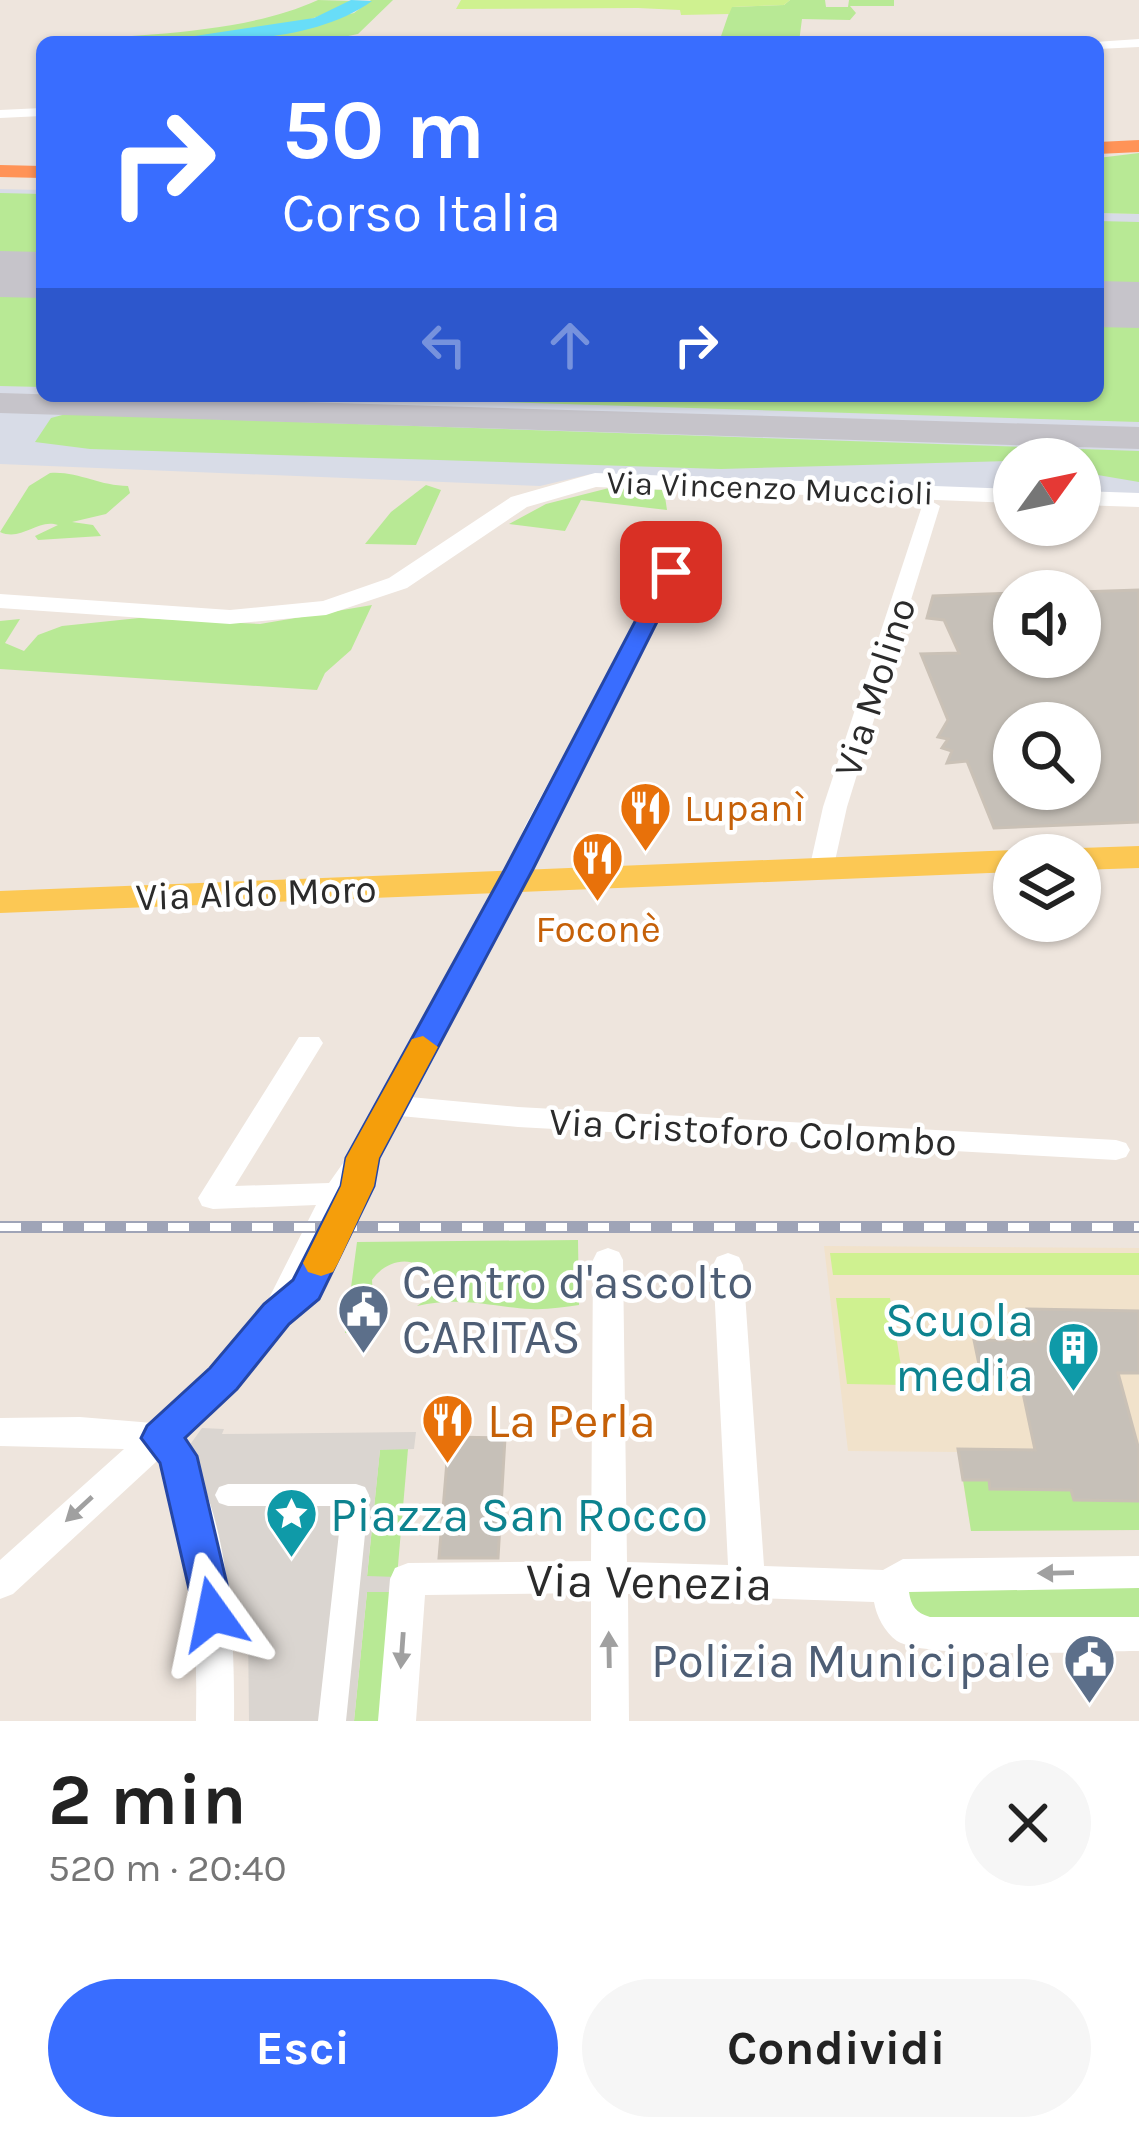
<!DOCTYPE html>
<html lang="it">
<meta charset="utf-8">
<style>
:root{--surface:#fff;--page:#f6f6f6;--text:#222;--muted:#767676;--accent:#396dff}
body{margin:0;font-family:Karla,sans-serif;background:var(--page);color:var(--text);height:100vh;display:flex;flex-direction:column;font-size:45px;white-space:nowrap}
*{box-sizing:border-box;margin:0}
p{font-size:39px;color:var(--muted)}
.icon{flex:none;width:66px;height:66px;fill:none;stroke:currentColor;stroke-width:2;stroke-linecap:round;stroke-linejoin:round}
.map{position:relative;height:1721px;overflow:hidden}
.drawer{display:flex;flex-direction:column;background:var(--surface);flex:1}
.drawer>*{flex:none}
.guide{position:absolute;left:36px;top:36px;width:1068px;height:366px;border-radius:18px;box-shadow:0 3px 9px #0004;background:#396dff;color:#fff;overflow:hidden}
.needle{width:78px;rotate:57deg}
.fabs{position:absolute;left:993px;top:438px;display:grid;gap:24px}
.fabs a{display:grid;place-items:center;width:108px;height:108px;border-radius:50%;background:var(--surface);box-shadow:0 3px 9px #0004;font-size:60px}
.pin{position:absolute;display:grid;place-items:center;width:102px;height:102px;color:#fff;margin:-51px;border-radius:24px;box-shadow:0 6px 18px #0006}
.me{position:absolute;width:132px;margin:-66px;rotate:348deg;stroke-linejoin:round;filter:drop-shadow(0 0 9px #0008)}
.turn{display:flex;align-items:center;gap:42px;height:252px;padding:0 48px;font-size:54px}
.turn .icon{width:156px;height:156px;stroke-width:2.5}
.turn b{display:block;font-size:84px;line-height:102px}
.lanes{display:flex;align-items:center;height:114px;padding:0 48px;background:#0003;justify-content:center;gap:60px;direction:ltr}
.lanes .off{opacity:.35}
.round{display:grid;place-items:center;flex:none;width:126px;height:126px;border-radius:63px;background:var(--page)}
.head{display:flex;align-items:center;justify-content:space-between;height:204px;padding:0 48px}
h1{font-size:72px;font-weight:700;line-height:90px}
.action{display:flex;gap:24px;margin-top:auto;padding:24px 48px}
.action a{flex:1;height:138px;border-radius:72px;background:var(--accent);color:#fff;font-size:48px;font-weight:700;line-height:138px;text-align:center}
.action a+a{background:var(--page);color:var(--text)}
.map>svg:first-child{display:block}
</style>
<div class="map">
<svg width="1139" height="1721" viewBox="0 0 1139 1721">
<rect width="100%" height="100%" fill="#eee5dd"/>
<polygon fill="#f1e2cb" points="824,1246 1139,1248 1139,1530 971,1531 958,1452 848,1451"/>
<polygon fill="#d8dce7" points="0,189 42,190 42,396 1098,396 1098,213 1139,214 1139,496 1080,494 1080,459 1014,459 1014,491 591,474 540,486 0,464"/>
<g fill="#b8e995">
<path d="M318,0l34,1c-66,42 -226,41 -305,41 89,-8 194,-7 271,-42z"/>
<polygon points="371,0 393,0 358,34 319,42 300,36 272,42 222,42 354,13"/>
<polygon points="790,0 825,0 826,7 848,7 849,0 894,0 894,6 850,6 856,13 850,20 802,19 799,42 719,42 731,7 784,5"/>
<polygon points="1139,153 1139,214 1098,213 1098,158"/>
<polygon points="0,193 42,194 42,257 0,256"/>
<polygon points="1098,221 1139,222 1139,287 1098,286"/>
<polygon points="0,291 42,292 42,387 0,386"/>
<polygon points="1098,321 1139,322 1139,422 311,396 1098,396"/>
<polygon points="66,414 1139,451 1139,482 1080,472 1080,459 721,469 90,449 35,442 51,418"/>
<path d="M50,473c28,-2 49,13 78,13l2,7 -24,21 -34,8 21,3 8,11 -63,4 -3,-4 23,-11c-21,-7 -36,17 -58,7l29,-46z"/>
<polygon points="426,485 441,490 416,545 365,544 391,512"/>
<polygon points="609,488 664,490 667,510 581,500 565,531 509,524 546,504"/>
<polygon points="372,605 351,650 325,673 317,690 0,669 0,621 20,619 5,643 24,651 38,635 62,626 139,618 260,624"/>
<path d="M578,1240l1,65c-16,2 -33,5 -48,4 -41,-2 -70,-13 -114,-3l15,-11 2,-16c-16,-25 -46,-22 -62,1l1,17 16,11 -16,22 -28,3 12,-91z"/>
<polygon points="380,1449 408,1449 397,1577 367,1577"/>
<polygon points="963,1480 989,1480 991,1489 1071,1490 1139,1501 1139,1530 971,1531"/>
<polygon points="1139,1585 1139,1623 934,1621 908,1606 909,1590"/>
<polygon points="367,1592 396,1592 384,1721 354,1721"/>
</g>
<g fill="#cff190">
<polygon points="461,0 790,0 784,5 732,7 729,14 681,15 680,10 638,8 456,9"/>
<polygon points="830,1253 1139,1253 1139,1275 833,1275"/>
<polygon points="836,1298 890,1298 904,1385 847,1384"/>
</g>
<polygon fill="#dad5d0" points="202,1428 224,1429 222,1434 416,1432 414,1449 380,1450 367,1576 397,1577 396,1592 367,1592 354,1721 249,1721 248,1629 227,1641 189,1457 189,1446"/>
<path fill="#68ddf8" d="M351,0l21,1c-57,41 -149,41 -217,41l159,-24z"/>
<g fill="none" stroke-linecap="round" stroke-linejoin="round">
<polygon fill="#c6c4ca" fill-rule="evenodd" points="0,393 1139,427 1139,449 0,413"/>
<g fill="#c6c4ca" fill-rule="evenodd">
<polygon points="0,251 42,252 42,298 0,297"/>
<polygon points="1098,281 1139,282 1139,328 1098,327"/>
</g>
</g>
<g fill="#c6c0b8" stroke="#cac1b6" stroke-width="3" fill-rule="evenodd">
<path d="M1139,590v232l-145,6 -27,-67 -20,2 5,-12 -10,-3 6,-9 -10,-2 10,-17 -27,-66 38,-1 -15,-33 -17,-2 6,-22 81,-3v64h66v-65zM1014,723h66v66h-66z"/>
<polygon points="1027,1309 1139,1311 1139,1373 1118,1373 1139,1450 1139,1501 1074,1500 1071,1490 990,1489 989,1480 963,1480 958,1449 1035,1450 1019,1374 981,1374 974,1340 1035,1341"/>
<polygon points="449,1437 505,1438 498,1558 439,1558"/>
</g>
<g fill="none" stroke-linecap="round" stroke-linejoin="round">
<polygon fill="#fff" fill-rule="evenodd" points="228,1484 356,1484 365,1487 369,1495 346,1721 318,1721 342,1506 228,1506 219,1503 215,1495 219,1487"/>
<g fill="#fff" fill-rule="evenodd">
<polygon points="931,501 940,506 847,807 833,870 830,875 812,875 809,870 823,807 922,506"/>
<path d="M686,539l9,6 -285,552 108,10 598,33 10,3 4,7 -4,7 -10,3 -598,-33 -118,-11 -34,58 8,9 -57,115 -29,25 -52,65 -56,52c50,72 55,195 54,281h-38c1,-76 1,-194 -39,-260l-144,133 -13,5v-39l124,-111 -124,-3v-28l80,-1 73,6 59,-53 53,-64 51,-101 -103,4 -11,-3 -4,-8 101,-161h20l4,6 -88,143 94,-3 26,-37 152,-277 18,-43 152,-281z"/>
<path d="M608,1248l11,4 4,8 4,302 101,3 -15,-300 4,-8 11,-4 11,4 4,8 21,301 119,4 20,-11 236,-3v32l-230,4c2,14 7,21 21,25h209v34c-45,0 -212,9 -242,-10 -12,-8 -21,-26 -23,-39l-246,-8 1,127h-38v-128l-166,2 -9,126h-38l12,-142 5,-11 13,-5 183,-2 2,-301 4,-8z"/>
</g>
<g fill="#fff" fill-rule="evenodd">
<polygon points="1139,39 1139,47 1098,49 1095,42"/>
<polygon points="42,108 42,116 0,118 0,110"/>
<polygon points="595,473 1014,489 1014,503 596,487 527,507 407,588 326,615 230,624 0,608 0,594 230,610 323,601 389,578 511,497"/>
<polygon points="1080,491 1139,493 1139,507 1080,505"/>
</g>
<g fill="#fcc854" fill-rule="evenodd">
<polygon points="1139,846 1139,868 1080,870 1080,855 1065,855 1080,848"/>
<polygon points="1014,850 1028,855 1014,855 1014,872 0,913 0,891"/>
</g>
<g fill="#ff9357" fill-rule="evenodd">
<polygon points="1139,140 1139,152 1098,154 1098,142"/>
<polygon points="0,165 42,166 42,178 0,177"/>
</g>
<defs>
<polyline id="rail" points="0,1227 1139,1227"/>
</defs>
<use href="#rail" stroke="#9fa4b7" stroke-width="12"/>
<use href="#rail" stroke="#fff" stroke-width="8" stroke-dasharray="21" stroke-linecap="butt"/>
</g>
<defs><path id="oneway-solid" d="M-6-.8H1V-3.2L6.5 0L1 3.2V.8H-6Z" transform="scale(3)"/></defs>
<g fill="#a0a0a0">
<use href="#oneway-solid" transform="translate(79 1509) rotate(137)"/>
<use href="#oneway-solid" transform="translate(1056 1573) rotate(179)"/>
<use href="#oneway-solid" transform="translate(402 1650) rotate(94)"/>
<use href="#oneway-solid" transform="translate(609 1650) rotate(-91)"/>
</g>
<polygon fill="#396dff" stroke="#2547a6" stroke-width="3" points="671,566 682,572 533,869 379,1158 374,1186 319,1299 289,1324 237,1389 185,1438 197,1456 234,1614 228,1628 213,1633 198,1628 160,1463 141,1438 147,1426 210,1368 264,1304 293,1280 341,1186 346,1158 505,869 661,572"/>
<polygon fill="#f59e0b" points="423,1036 438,1047 379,1158 374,1186 338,1263 333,1272 321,1276 308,1272 303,1263 341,1186 346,1158 412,1039"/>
<defs>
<symbol id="restaurant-pin" viewBox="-11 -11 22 30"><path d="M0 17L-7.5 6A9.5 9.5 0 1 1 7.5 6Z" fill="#e8710a" stroke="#fff"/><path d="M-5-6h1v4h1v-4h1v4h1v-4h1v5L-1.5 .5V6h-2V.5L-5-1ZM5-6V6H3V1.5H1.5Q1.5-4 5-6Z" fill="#fff"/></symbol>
<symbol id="civic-pin" viewBox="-11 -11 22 30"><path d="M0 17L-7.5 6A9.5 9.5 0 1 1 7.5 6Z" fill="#5c6f8a" stroke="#fff"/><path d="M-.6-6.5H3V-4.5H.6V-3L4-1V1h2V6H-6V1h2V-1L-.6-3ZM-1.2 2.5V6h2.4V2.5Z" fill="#fff"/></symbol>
<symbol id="building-pin" viewBox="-11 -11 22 30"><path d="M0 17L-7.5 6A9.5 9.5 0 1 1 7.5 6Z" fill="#0f9aa8" stroke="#fff"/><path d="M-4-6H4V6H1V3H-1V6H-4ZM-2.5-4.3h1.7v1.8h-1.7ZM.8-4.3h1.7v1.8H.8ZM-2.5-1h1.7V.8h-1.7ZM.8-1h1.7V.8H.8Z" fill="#fff"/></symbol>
<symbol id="sight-pin" viewBox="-11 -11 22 30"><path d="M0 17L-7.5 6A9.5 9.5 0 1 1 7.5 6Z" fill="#0f9aa8" stroke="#fff"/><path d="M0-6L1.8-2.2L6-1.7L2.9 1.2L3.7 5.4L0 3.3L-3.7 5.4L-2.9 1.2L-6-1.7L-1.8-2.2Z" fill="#fff"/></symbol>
</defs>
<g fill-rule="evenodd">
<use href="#restaurant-pin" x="616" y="778" width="59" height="81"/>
<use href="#restaurant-pin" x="568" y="828" width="59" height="81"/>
<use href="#civic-pin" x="334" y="1280" width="59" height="81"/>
<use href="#building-pin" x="1044" y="1318" width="59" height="81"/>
<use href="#restaurant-pin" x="418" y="1390" width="59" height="81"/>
<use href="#sight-pin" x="262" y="1484" width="59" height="81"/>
<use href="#civic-pin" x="1060" y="1630" width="59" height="81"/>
</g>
<g text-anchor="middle" stroke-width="9" stroke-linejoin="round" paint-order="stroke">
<g font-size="33" fill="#2b2b2b" stroke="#fff">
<text transform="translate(770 487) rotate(2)" y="12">Via Vincenzo Muccioli</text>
</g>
<g font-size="39" fill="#2b2b2b" stroke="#fff">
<text transform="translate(874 687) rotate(-72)" y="14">Via Molino</text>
<text transform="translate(256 892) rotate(-2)" y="14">Via Aldo Moro</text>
<text transform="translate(753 1131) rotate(3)" y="14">Via Cristoforo Colombo</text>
</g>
<g font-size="39" fill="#c56008" stroke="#fff" text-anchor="start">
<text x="684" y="821">Lupanì</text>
<text x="598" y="942" text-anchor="middle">Foconè</text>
</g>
<g font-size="48" fill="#4e5e75" stroke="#fff" text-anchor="start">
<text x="402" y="1298">Centro d'ascolto<tspan x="402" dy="55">CARITAS</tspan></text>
<text x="1051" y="1677" text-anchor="end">Polizia Municipale</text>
</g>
<g font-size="48" fill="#0d838f" stroke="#fff" text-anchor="end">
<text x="1034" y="1336">Scuola<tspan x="1034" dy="55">media</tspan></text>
<text x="330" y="1531" text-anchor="start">Piazza San Rocco</text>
</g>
<g font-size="48" fill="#c56008" stroke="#fff" text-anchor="start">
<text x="487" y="1437">La Perla</text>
</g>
<g font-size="48" fill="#2b2b2b" stroke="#fff">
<text transform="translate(649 1581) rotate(1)" y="17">Via Venezia</text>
</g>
</g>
</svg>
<div class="fabs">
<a><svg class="needle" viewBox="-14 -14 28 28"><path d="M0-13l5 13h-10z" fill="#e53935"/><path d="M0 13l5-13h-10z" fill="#767676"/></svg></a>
<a><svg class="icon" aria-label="sound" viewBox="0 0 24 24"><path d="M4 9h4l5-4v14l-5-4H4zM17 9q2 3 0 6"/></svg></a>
<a><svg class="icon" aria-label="search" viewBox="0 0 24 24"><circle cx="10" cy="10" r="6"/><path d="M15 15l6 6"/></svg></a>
<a><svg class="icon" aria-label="layers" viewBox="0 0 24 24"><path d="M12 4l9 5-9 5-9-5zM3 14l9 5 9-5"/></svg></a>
</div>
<div class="pin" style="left:671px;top:572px;background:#d93025"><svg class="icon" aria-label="arrive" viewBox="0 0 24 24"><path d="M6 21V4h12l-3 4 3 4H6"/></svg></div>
<svg class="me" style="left:213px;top:1614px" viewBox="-20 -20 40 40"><path d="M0-17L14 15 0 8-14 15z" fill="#396dff" stroke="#fff" stroke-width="4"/></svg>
<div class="guide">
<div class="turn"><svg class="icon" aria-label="right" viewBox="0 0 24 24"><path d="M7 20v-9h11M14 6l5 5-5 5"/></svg><div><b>50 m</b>Corso Italia</div></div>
<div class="lanes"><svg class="icon off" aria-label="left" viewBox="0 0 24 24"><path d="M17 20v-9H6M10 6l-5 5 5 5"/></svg><svg class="icon off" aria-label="ahead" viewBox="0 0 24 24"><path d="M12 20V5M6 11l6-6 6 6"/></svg><svg class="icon" aria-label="right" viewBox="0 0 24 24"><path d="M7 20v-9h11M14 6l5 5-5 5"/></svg></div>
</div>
</div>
<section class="drawer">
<div class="head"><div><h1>2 min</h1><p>520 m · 20:40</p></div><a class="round"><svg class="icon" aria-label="close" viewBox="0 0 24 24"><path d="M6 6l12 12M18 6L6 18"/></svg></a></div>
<div class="action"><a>Esci</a><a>Condividi</a></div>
</section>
